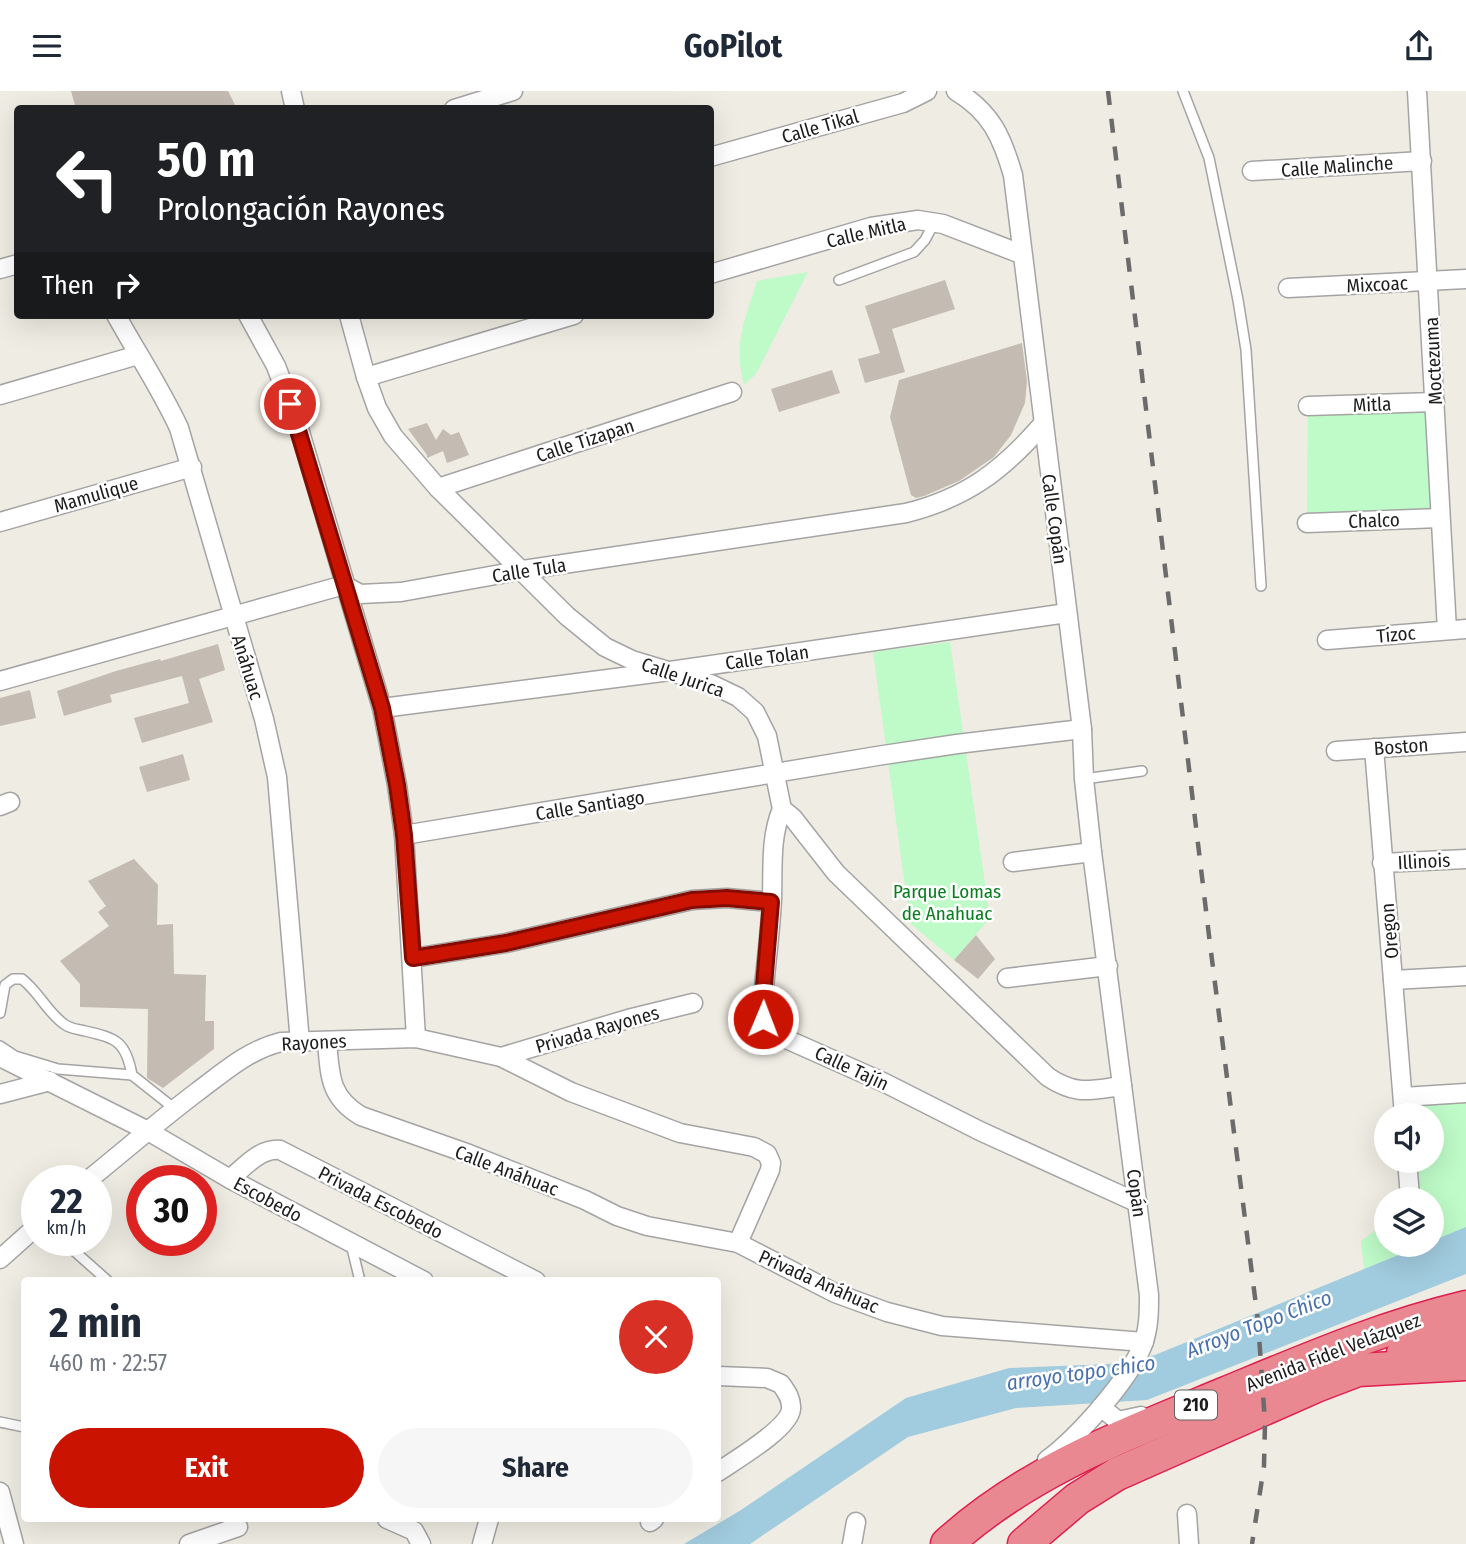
<!DOCTYPE html>
<meta charset="utf-8">
<style>
:root{--surface:#fff;--page:#f6f6f7;--text:#1f2937;--muted:#747a83;--accent:#ca1300}
body{margin:0;font-family:"Fira Sans Condensed",sans-serif;background:var(--page);color:var(--text);height:100vh;display:flex;flex-direction:column;font-size:26px;white-space:nowrap}
*{box-sizing:border-box;margin:0}
p{font-size:23px;color:var(--muted)}
.icon{flex:none;width:38px;height:38px;fill:none;stroke:currentColor;stroke-width:2;stroke-linecap:round;stroke-linejoin:round}
.map{position:relative;flex:1;overflow:hidden}
.panel{position:absolute;left:21px;top:1186px;width:700px;height:245px;display:flex;flex-direction:column;background:var(--surface);border-radius:7px;box-shadow:0 7px 28px #0002}
.panel>*{flex:none}
.guide{position:absolute;left:14px;top:14px;width:700px;height:214px;border-radius:7px;box-shadow:0 7px 28px #0002;background:#202124;color:#fff;overflow:hidden}
.tools{position:absolute;left:1374px;top:1012px;display:grid;gap:14px}
.tools a{display:grid;place-items:center;width:70px;height:70px;border-radius:50%;background:var(--surface);box-shadow:0 7px 28px #0002;font-size:35px}
.speed{position:absolute;left:21px;top:1074px;display:flex;gap:14px;font-size:35px;font-weight:700;text-align:center}
.speed>*{display:grid;place-content:center;width:91px;height:91px;border-radius:50%;background:var(--surface);box-shadow:0 7px 28px #0002;line-height:1}
.speed small{font-size:18px;font-weight:400}
.speed .limit{border:10px solid #d22;background:#fff;color:#111}
.pin{position:absolute;display:grid;place-items:center;width:60px;height:60px;color:#fff;margin:-30px;border:4px solid #fff;border-radius:50%;box-shadow:0 2px 7px #0007}
.me{position:absolute;width:77px;margin:-38px;rotate:1deg;stroke-linejoin:round;filter:drop-shadow(0 0 5px #0008)}
.turn{display:flex;align-items:center;gap:24px;height:147px;padding:0 28px;font-size:32px}
.turn .icon{width:91px;height:91px;stroke-width:2.5}
.turn b{display:block;font-size:49px;line-height:60px}
.then{display:flex;align-items:center;height:66px;padding:0 28px;background:#0003;gap:14px;font-size:26px}
.round{display:grid;place-items:center;flex:none;width:74px;height:74px;border-radius:37px;background:var(--page)}
.overview{display:flex;align-items:center;justify-content:space-between;height:119px;padding:0 28px}
h1{font-size:42px;font-weight:700;line-height:52px}
.button{display:flex;gap:14px;margin-top:auto;padding:14px 28px}
.button a{flex:1;height:80px;border-radius:42px;background:var(--accent);color:#fff;font-size:28px;font-weight:700;line-height:80px;text-align:center}
.button a+a{background:var(--page);color:var(--text)}
header{display:flex;justify-content:space-between;align-items:center;height:91px;padding:0 28px;background:var(--surface);font-size:32px;font-weight:700}
.map>svg:first-child{display:block}
</style>
<header><svg class="icon" aria-label="menu" viewBox="0 0 24 24"><path d="M4 6h16M4 12h16M4 18h16"/></svg>GoPilot<svg class="icon" aria-label="share" viewBox="0 0 24 24"><path d="M12 15V3M7 8l5-5 5 5M5 13v7h14v-7"/></svg></header>
<div class="map">
<svg width="1466" height="1453" viewBox="0 0 1466 1453">
<rect width="100%" height="100%" fill="#efece3"/>
<g fill="#befbc8">
<path d="M808,181l-52,102 -12,11c-11,-43 1,-64 13,-104z"/>
<polygon points="1430,311 1440,427 1307,432 1308,315"/>
<polygon points="950,551 990,827 954,869 910,832 873,561"/>
<polygon points="1466,1011 1466,1137 1432,1151 1432,1108 1415,1108 1415,1069 1432,1069 1432,1024 1414,1023 1422,1014"/>
<polygon points="1386,1132 1386,1153 1425,1153 1364,1178 1361,1150"/>
</g>
<polygon fill="#a1cbde" points="1466,1136 1466,1183 1147,1309 1016,1317 908,1346 750,1453 684,1453 741,1419 906,1307 1009,1277 1109,1273 1155,1264 1425,1153 1432,1153 1432,1150"/>
<g fill="#c4bbb2">
<polygon points="71,0 228,0 237,18 76,18"/>
<polygon points="945,189 955,218 892,238 905,281 865,292 858,268 880,262 865,215"/>
<polygon points="1022,252 1027,290 1025,312 1011,344 994,366 959,390 924,405 916,407 911,404 890,326 899,289"/>
<polygon points="832,279 840,302 779,321 771,298"/>
<polygon points="427,332 436,349 443,338 451,344 459,341 469,364 447,372 443,360 427,367 427,364 408,338"/>
<polygon points="218,553 225,579 199,588 213,631 142,652 134,627 189,612 182,585 110,604 112,611 64,625 57,600 116,580 160,568 161,570"/>
<polygon points="30,599 36,627 0,635 0,607"/>
<polygon points="183,663 190,689 147,701 139,676"/>
<polygon points="134,768 158,794 157,834 173,833 174,883 206,884 205,930 214,930 214,958 163,997 147,987 148,918 80,916 80,893 60,870 109,835 98,821 106,815 88,790"/>
<polygon points="976,844 995,868 978,888 954,869"/>
</g>
<g fill="none" stroke-linecap="round" stroke-linejoin="round">
<defs>
<g id="lane">
<polyline points="1183,0 1209,67 1238,209 1246,259 1261,495"/>
<polyline points="839,189 914,161 925,149 934,132"/>
<polyline points="1084,688 1142,680"/>
<path d="M0,922l5,-28 8,-6h9c17,13 25,33 42,45 6,5 14,5 21,7 32,7 41,11 47,44l43,34"/>
<polyline points="0,955 15,965 58,978 132,984"/>
<polyline points="63,1150 108,1190"/>
<polyline points="351,1153 360,1190"/>
<polyline points="0,1331 24,1336"/>
</g>
<g id="street">
<polyline points="291,0 295,18"/>
<path d="M956,0c35,21 46,46 57,84l69,554 2,50 8,73 57,443c0,16 0,33 -6,49 -13,35 -65,93 -96,116"/>
<polyline points="1417,0 1447,539"/>
<polyline points="454,18 513,0"/>
<polyline points="710,66 903,12 927,0"/>
<polyline points="1252,80 1422,70"/>
<polyline points="0,178 18,173"/>
<polyline points="710,183 871,136 918,129 943,133 1021,163"/>
<polyline points="1288,197 1466,188"/>
<path d="M116,224c21,38 45,74 63,113l85,291 13,58 23,265"/>
<polyline points="248,224 276,275 297,331 382,617 397,694 404,744 416,947"/>
<path d="M349,224l17,62 11,31 16,28 45,52 129,128 38,31 27,13 79,24 27,13 17,15 12,24 15,73 11,9 43,55 212,204c29,19 42,13 74,9"/>
<polyline points="366,286 574,224"/>
<polyline points="0,304 138,264"/>
<polyline points="1308,315 1435,311"/>
<polyline points="438,397 732,301"/>
<polyline points="0,431 192,376"/>
<polyline points="1307,432 1440,427"/>
<polyline points="1327,549 1466,538"/>
<path d="M0,590l344,-96 16,9 41,-2 122,-22 383,-57c60,-15 96,-42 136,-88"/>
<polyline points="382,617 670,580 1067,522"/>
<polyline points="1374,657 1404,1024"/>
<polyline points="1336,660 1466,651"/>
<polyline points="0,715 10,711"/>
<path d="M782,718c-12,28 -9,60 -10,91 -2,36 -7,72 -10,109l3,15 19,14 101,45 95,48 158,72"/>
<polyline points="404,744 877,665 957,653 1082,638"/>
<polyline points="1013,771 1092,761"/>
<polyline points="1382,772 1466,768"/>
<polyline points="413,867 506,852 692,809 727,807 771,811"/>
<polyline points="1007,887 1108,875"/>
<polyline points="1393,889 1466,885"/>
<path d="M327,950c3,34 2,56 34,75l108,38 116,46 32,16 30,10 91,17 97,50 52,19 55,14 202,16"/>
<polyline points="0,966 148,1040 230,1088 424,1190"/>
<polyline points="501,966 628,928 693,912"/>
<polyline points="0,1003 50,990"/>
<polyline points="1403,1006 1466,1002"/>
<polyline points="1407,1069 1410,1106"/>
<path d="M230,1088c14,-12 30,-31 50,-29l256,131"/>
<path d="M87,1090c37,-30 73,-61 110,-89 27,-20 51,-42 84,-50l135,-4 85,19 70,35 109,41 74,14 13,7 4,9 -1,7 -32,73"/>
<polyline points="0,1168 37,1135"/>
<path d="M718,1285l49,2 14,6c5,7 11,15 10,25 -2,20 -56,51 -73,63"/>
<polyline points="1101,1316 1118,1330 1141,1325"/>
<polyline points="0,1401 14,1453"/>
<polyline points="1187,1423 1189,1453"/>
<polyline points="387,1428 414,1440 421,1453"/>
<polyline points="650,1431 654,1428"/>
<polyline points="189,1453 238,1436"/>
<polyline points="482,1453 489,1428"/>
<polyline points="852,1453 856,1431"/>
</g>
<g id="highway">
<polyline points="1403,1262 1466,1248"/>
<path d="M947,1453c80,-73 180,-110 279,-151 80,-33 156,-66 240,-86"/>
<polyline points="1024,1453 1077,1408 1117,1383 1316,1295 1358,1279 1466,1273"/>
</g>
</defs>
<use href="#lane" stroke="#a4a4a4" stroke-width="12"/>
<use href="#street" stroke="#a4a4a4" stroke-width="21"/>
<use href="#highway" stroke="#de1f4e" stroke-width="35"/>
<use href="#lane" stroke="#fff" stroke-width="9"/>
<use href="#street" stroke="#fff" stroke-width="18"/>
<use href="#highway" stroke="#e98891" stroke-width="32"/>
<polyline stroke="#6b6b6b" stroke-width="4.5" stroke-dasharray="14 14" stroke-linecap="butt" points="1108,0 1210,853 1258,1230 1265,1332 1264,1375 1252,1453"/>
</g>
<g fill="none" stroke-linecap="round" stroke-linejoin="round">
<defs>
<polyline id="route" points="290,313 382,617 397,694 404,744 413,867 506,852 692,809 727,807 771,811 762,918 763,928"/>
</defs>
<use href="#route" stroke="#830c00" stroke-width="18"/>
<use href="#route" stroke="#ca1300" stroke-width="12"/>
</g>
<g text-anchor="middle" stroke-width="5" stroke-linejoin="round" paint-order="stroke">
<rect fill="#fff" stroke="#616161" stroke-width="2" x="1175" y="1299.5" width="42" height="29" rx="5"/>
<g font-size="18" font-weight="bold" fill="#1d1d1d">
<text x="1196" y="1320">210</text>
</g>
<g font-size="19" fill="#1d1d1d" stroke="#fff">
<text transform="translate(820 35) rotate(-16)" y="7">Calle Tikal</text>
<text transform="translate(1337 75) rotate(-4)" y="7">Calle Malinche</text>
<text transform="translate(866 141) rotate(-13)" y="7">Calle Mitla</text>
<text transform="translate(1377 193) rotate(-3)" y="7">Mixcoac</text>
<text transform="translate(1433 270) rotate(-93)" y="7">Moctezuma</text>
<text transform="translate(1372 313) rotate(-2)" y="7">Mitla</text>
<text transform="translate(585 349) rotate(-18)" y="7">Calle Tizapan</text>
<text transform="translate(96 403) rotate(-16)" y="7">Mamulique</text>
<text transform="translate(1055 428) rotate(82)" y="7">Calle Copán</text>
<text transform="translate(1374 429) rotate(-2)" y="7">Chalco</text>
<text transform="translate(529 479) rotate(-9)" y="7">Calle Tula</text>
<text transform="translate(1396 543) rotate(-5)" y="7">Tízoc</text>
<text transform="translate(767 566) rotate(-8)" y="7">Calle Tolan</text>
<text transform="translate(248 576) rotate(73)" y="7">Anáhuac</text>
<text transform="translate(683 586) rotate(19)" y="7">Calle Jurica</text>
<text transform="translate(1401 655) rotate(-4)" y="7">Boston</text>
<text transform="translate(590 714) rotate(-9)" y="7">Calle Santiago</text>
<text transform="translate(1424 770) rotate(-3)" y="7">Illinois</text>
<text transform="translate(1389 840) rotate(-95)" y="7">Oregon</text>
<text transform="translate(597 938) rotate(-16)" y="7">Privada Rayones</text>
<text transform="translate(314 951) rotate(-3)" y="7">Rayones</text>
<text transform="translate(852 977) rotate(25)" y="7">Calle Tajín</text>
<text transform="translate(507 1079) rotate(21)" y="7">Calle Anáhuac</text>
<text transform="translate(1137 1102) rotate(82)" y="7">Copán</text>
<text transform="translate(268 1108) rotate(28)" y="7">Escobedo</text>
<text transform="translate(381 1111) rotate(27)" y="7">Privada Escobedo</text>
<text transform="translate(819 1190) rotate(24)" y="7">Privada Anáhuac</text>
<text transform="translate(1333 1261) rotate(-21)" y="7">Avenida Fidel Velázquez</text>
</g>
<g font-size="19" fill="#087e1d" stroke="#fff">
<text x="947" y="807">Parque Lomas<tspan x="947" dy="22">de Anahuac</tspan></text>
</g>
<g font-size="21" font-style="italic" fill="#4771af" stroke="#fff">
<text transform="translate(1259 1233) rotate(-21)" y="7">Arroyo Topo Chico</text>
<text transform="translate(1081 1282) rotate(-8)" y="7">arroyo topo chico</text>
</g>
</g>
</svg>
<div class="tools">
<a><svg class="icon" aria-label="sound" viewBox="0 0 24 24"><path d="M4 9h4l5-4v14l-5-4H4zM17 9q2 3 0 6"/></svg></a>
<a><svg class="icon" aria-label="layers" viewBox="0 0 24 24"><path d="M12 4l9 5-9 5-9-5zM3 14l9 5 9-5"/></svg></a>
</div>
<div class="speed"><div>22<small>km/h</small></div><div class="limit">30</div></div>
<div class="pin" style="left:290px;top:313px;background:#d93025"><svg class="icon" aria-label="arrive" viewBox="0 0 24 24"><path d="M6 21V4h12l-3 4 3 4H6"/></svg></div>
<svg class="me" style="left:763px;top:928px" viewBox="-20 -20 40 40"><circle r="17" fill="#ca1300" stroke="#fff" stroke-width="3"/><path d="M0-11L8 9 0 5-8 9z" fill="#fff"/></svg>
<div class="guide">
<div class="turn"><svg class="icon" aria-label="left" viewBox="0 0 24 24"><path d="M17 20v-9H6M10 6l-5 5 5 5"/></svg><div><b>50 m</b>Prolongación Rayones</div></div>
<div class="then">Then<svg class="icon" aria-label="right" viewBox="0 0 24 24"><path d="M7 20v-9h11M14 6l5 5-5 5"/></svg></div>
</div>
<section class="panel">
<div class="overview"><div><h1>2 min</h1><p>460 m · 22:57</p></div><a class="round" style="background:#d93025;color:#fff"><svg class="icon" aria-label="close" viewBox="0 0 24 24"><path d="M6 6l12 12M18 6L6 18"/></svg></a></div>
<div class="button"><a>Exit</a><a>Share</a></div>
</section>
</div>
